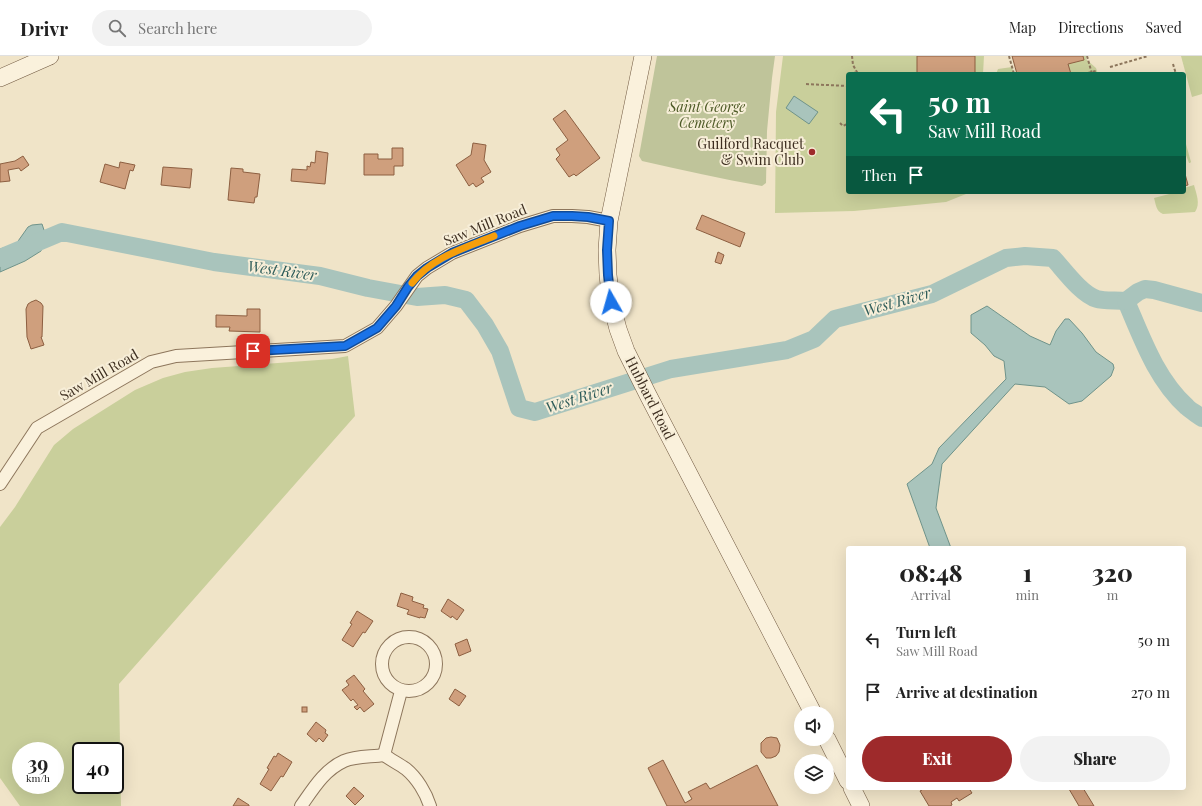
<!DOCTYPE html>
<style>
:root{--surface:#fff;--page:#f2f2f2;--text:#222;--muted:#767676;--line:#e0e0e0;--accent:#9e2a2b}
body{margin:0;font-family:"Playfair Display",serif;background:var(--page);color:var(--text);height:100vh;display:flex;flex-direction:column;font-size:15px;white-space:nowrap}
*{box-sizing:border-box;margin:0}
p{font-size:13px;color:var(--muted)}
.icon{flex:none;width:22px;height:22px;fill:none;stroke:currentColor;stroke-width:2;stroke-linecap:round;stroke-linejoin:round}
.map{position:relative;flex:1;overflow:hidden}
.side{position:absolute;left:846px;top:490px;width:340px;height:244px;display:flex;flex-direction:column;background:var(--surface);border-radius:4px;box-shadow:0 4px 16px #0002}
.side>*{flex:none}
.guide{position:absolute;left:846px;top:16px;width:340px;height:122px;border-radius:4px;box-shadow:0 4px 16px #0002;background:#0b6e4f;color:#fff;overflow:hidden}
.tools{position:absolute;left:794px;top:650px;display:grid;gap:8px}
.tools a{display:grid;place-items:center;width:40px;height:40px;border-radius:50%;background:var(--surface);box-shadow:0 4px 16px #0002;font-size:20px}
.speed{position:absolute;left:12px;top:686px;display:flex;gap:8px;font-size:20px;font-weight:700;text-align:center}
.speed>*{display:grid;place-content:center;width:52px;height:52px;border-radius:50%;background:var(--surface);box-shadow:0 4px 16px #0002;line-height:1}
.speed small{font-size:10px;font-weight:400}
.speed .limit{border:2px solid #111;border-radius:6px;background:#fff;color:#111}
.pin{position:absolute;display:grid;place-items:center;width:34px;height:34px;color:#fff;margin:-17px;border-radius:8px;box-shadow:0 2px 6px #0006}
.me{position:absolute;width:44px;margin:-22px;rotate:353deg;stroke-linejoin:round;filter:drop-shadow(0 0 3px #0008)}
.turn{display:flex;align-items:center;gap:14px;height:84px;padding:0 16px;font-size:18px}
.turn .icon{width:52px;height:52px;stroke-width:2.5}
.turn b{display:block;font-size:28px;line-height:34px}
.then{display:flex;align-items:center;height:38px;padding:0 16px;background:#0003;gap:8px;font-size:15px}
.eta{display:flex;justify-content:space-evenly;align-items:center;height:68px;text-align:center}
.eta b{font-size:24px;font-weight:800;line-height:28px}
.action{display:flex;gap:8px;margin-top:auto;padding:8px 16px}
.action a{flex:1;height:46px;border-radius:24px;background:var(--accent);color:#fff;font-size:16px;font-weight:800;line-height:46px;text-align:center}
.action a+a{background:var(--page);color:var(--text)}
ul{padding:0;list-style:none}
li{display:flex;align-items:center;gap:12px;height:52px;padding:0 16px}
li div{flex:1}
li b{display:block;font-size:15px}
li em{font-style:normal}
header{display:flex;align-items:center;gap:24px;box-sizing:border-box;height:56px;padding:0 20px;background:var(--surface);border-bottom:1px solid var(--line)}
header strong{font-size:19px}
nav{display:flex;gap:22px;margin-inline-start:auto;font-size:14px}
.search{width:280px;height:36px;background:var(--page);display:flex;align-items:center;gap:10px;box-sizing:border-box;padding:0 14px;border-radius:22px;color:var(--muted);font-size:15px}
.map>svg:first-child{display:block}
</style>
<header>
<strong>Drivr</strong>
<div class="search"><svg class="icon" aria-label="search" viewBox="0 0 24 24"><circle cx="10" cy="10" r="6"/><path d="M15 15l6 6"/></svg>Search here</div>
<nav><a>Map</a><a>Directions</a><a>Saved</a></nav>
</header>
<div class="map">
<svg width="1202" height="750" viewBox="0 0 1202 750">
<rect width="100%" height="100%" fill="#f0e4c8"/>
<g fill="#c9cf9b" fill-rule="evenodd">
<polygon points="783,0 984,0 983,18 848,18 848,136 971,136 946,146 854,155 775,157 776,56"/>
<polygon points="1083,0 1086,0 1086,3 1096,12 1098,18 1081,18 1081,17 1071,18 1068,8 1084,4"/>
<polygon points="1181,0 1202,0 1202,38 1192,41"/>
<polygon points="1012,11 1014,18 996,18 998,13"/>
<polygon points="1184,81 1191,106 1190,107 1189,107 1184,94"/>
<path d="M1194,129c2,8 7,19 1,27l-32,2c-7,-3 -7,-9 -9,-16l23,-6h7v-4z"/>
<path d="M348,300l7,60 -236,268 2,122h-101l-20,-28v-251l15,-20 39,-62 6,-5 13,-11 62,-39 28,-12 22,-6 27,-4 120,-9zM21,695h34v34h-34zM81,695h34v34h-34z"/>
</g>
<path fill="#bfc49a" d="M657,0h118l-3,22 -5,53 -1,52 -4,3c-40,-7 -80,-16 -120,-25l-3,-5z"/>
<g fill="#a9c4bc" stroke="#6f938a">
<polygon points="794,40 818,56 809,68 786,52"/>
<polygon points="42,168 45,177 41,195 25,205 0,216 0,193 16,188 28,171 32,169"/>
<polygon points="987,250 1030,280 1050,289 1056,275 1065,263 1069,263 1082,277 1096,296 1113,308 1114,312 1111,320 1082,345 1069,348 1045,331 1015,328 942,408 936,452 951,492 930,492 907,428 932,408 939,392 1006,323 1004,305 994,300 985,289 971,277 971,259"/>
</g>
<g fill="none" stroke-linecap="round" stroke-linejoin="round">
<g stroke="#a9c4bc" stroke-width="18">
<path d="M0,202l62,-26 152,30 106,14 48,12 49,9 28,-2 21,5 19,25 15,26 19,57 16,4 136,-43 116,-19 27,-11 21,-20 97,-25 74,-36 19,-2 28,2c11,12 28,36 44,41 6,2 21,1 29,2"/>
<path d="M1126,245c16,37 30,78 61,106 4,4 10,7 15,11"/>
<polyline points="1126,245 1138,236 1145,233 1154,234 1202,247"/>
</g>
</g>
<g fill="#cf9f7d" stroke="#8d5f41">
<rect x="917" y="0" width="58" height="18"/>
<polygon points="1012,0 1083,0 1084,4 1068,8 1071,18 1017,18"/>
<polygon points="565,54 600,102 576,120 574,118 569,121 556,103 560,99 556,93 568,84 553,63"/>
<polygon points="473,87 486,89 484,104 491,116 481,122 484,126 476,131 473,127 469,130 456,109 471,99"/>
<polygon points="392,92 403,92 403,110 394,110 394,119 364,119 364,98 378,98 378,103 392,103"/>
<polygon points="316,95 328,97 325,128 291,125 292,113 307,114 307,110 310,111 311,106 315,107"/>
<polygon points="23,100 29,109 21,115 19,112 8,114 10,125 0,126 0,108 15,105"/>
<polygon points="120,106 135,109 133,115 130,114 125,133 100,126 105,108 119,112"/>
<polygon points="163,111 192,113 190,132 161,129"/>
<polygon points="231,112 243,113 243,116 260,118 257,141 255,141 254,147 228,144"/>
<polygon points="1184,114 1188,129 1184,130"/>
<polygon points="702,159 745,177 740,191 696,173"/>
<polygon points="718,196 724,199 721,208 715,206"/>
<polygon points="36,244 41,247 43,250 42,281 41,281 44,289 31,293 27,281 26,253 28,248 31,246"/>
<polygon points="247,253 260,253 260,276 229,275 230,271 216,271 216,259 247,260"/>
<polygon points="401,537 413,541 412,545 424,549 423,552 428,553 425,562 420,561 420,562 407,558 409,554 397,550"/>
<polygon points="448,543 464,554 457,564 452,560 451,562 441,555"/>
<polygon points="357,555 373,565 365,577 363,576 353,591 342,584 352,568 350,567"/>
<polygon points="467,583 471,595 459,600 455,588"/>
<polygon points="354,619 365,633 363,635 374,648 364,656 360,651 357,654 354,651 358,649 353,643 351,645 342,634 349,629 346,625"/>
<polygon points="455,633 466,640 459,650 449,643"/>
<rect x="302" y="651" width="5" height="5"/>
<polygon points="316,666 326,674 325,677 328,679 323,686 319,682 316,686 307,678"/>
<polygon points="771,681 777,682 780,689 779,696 776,700 771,702 766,702 761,696 761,687 766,682"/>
<polygon points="278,697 292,706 283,721 281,720 271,735 260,728 269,713 267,712 274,700 276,701"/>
<polygon points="663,704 685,747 692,743 688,736 706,727 710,733 757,709 778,750 667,750 648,712"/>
<polygon points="354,731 364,740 355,749 346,740"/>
<polygon points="921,732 973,732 970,734 972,737 959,745 957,742 951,746 952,749 950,750 929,750 920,735 922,734"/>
<polygon points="1070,732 1083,732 1094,750 1079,750 1069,733"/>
<polygon points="238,742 249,749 249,750 233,750"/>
</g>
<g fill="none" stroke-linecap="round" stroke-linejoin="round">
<defs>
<g id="street">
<polyline points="0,428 37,372 151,306 176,300 345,290 377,272 396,250 417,220 427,212 452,197 520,170 553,160 572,160 588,161 609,165"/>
<circle cx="409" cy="608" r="27"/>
<path d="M401,635l-17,64c7,5 15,9 22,14 11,9 20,24 24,37"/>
<path d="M301,750c12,-17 23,-36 43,-45 12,-5 27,-4 40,-6"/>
</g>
<g id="secondary">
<polyline points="643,0 609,165 607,194 608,219 611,246 618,273 626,295 648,339 813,657"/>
<polyline points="0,22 50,0"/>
<polyline points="827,683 848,725"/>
<polyline points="852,732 861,750"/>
</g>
</defs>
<use href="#street" stroke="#8d765c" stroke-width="14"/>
<use href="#secondary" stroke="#6f573f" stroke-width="18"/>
<g stroke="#8d765c" stroke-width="2" stroke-dasharray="3 2" stroke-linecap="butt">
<polyline points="852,0 853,9 858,18"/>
<polyline points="1009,0 1014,18"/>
<polyline points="1087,0 1092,18"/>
<polyline points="1173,8 1176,18"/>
<polyline points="1110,11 1148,0"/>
<polyline points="853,18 857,15"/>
<polyline points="1083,18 1096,15"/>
<polyline points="1184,27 1184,28"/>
<polyline points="806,28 847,30 848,24"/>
<polyline points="840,67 843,70 847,68"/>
<polyline points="847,68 848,61"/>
</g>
<use href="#street" stroke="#faf1dc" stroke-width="12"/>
<use href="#secondary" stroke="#faf1dc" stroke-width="17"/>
</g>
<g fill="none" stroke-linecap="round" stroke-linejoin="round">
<defs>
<polyline id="route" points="253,295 345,290 377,272 396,250 408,231 417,220 427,212 452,197 520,170 553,160 572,160 588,161 609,165 607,194 608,219 611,246"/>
</defs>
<use href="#route" stroke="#114b97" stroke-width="10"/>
<use href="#route" stroke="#1a73e8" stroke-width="7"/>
<path stroke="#f59e0b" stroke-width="7" d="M412,227c20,-26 53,-35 82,-47"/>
</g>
<circle fill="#9e2a2b" stroke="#f7eed8" stroke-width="1.5" cx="812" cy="96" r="4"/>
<g text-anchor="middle" stroke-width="4" stroke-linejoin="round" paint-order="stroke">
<g font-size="14" font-style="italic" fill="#4d5a26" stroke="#f7eed8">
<text x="707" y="56">Saint George<tspan x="707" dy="16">Cemetery</tspan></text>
</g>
<g font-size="14" fill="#3d2e20" stroke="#f7eed8" text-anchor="end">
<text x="804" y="93">Guilford Racquet<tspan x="804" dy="16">&amp; Swim Club</tspan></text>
</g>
<g font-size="14" fill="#3d2e20" stroke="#f7eed8">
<text transform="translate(485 169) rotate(-22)" y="5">Saw Mill Road</text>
<text transform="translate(99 319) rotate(-30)" y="5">Saw Mill Road</text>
<text transform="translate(650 342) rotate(63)" y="5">Hubbard Road</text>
</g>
<g font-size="15" font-style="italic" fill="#2f5d5a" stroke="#f7eed8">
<text transform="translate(282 215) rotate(8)" y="5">West River</text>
<text transform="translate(897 246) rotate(-16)" y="5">West River</text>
<text transform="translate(579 342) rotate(-18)" y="5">West River</text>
</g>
</g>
</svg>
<div class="tools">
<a><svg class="icon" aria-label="sound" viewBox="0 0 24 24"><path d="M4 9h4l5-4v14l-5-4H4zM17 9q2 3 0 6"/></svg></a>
<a><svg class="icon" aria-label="layers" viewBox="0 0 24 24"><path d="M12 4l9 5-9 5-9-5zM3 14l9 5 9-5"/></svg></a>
</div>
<div class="speed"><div>39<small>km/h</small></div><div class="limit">40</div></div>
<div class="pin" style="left:253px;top:295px;background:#d93025"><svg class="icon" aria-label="arrive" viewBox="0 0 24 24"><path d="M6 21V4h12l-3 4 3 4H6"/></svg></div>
<svg class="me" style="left:611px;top:246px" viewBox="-20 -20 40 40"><circle r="19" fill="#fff"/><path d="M0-13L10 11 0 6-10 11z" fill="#1a73e8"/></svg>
<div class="guide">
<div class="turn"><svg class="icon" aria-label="left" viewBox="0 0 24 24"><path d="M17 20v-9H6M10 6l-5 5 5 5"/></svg><div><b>50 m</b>Saw Mill Road</div></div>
<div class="then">Then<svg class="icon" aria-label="arrive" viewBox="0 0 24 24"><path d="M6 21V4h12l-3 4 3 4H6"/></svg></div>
</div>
<section class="side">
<div class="eta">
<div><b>08:48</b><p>Arrival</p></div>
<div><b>1</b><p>min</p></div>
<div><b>320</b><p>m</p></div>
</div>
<ul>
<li><svg class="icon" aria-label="left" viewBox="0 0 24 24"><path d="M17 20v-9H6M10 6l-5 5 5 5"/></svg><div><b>Turn left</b><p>Saw Mill Road</p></div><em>50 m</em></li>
<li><svg class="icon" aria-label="arrive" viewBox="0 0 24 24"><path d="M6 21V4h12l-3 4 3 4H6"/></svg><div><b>Arrive at destination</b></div><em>270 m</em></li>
</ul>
<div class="action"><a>Exit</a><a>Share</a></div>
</section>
</div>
